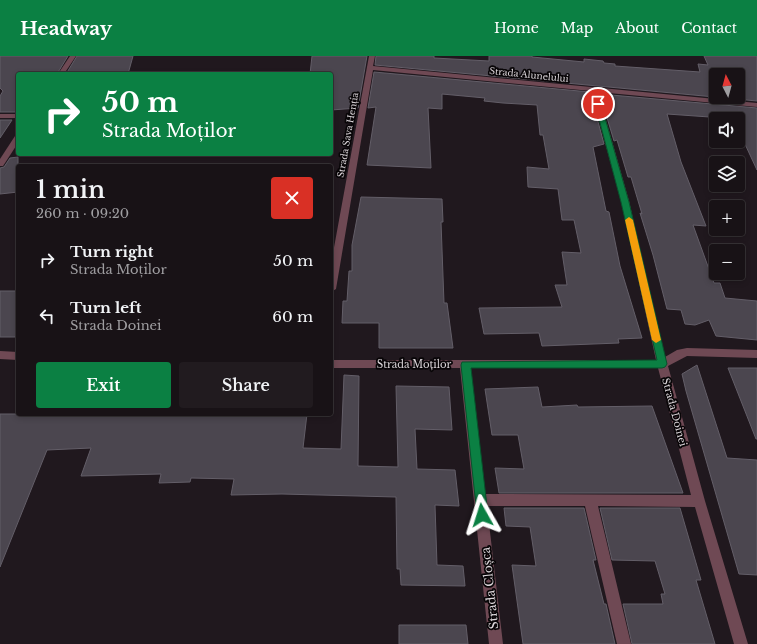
<!DOCTYPE html>
<meta charset="utf-8">
<style>
:root{--surface:#181216;--page:#211b1f;--text:#f1f3f6;--muted:#9f9ea1;--line:#363235;--accent:#0b8043}
body{margin:0;font-family:"Libre Baskerville",serif;background:var(--page);color:var(--text);height:100vh;display:flex;flex-direction:column;font-size:15px;white-space:nowrap}
*{box-sizing:border-box;margin:0}
p{font-size:13px;color:var(--muted)}
.icon{flex:none;width:22px;height:22px;fill:none;stroke:currentColor;stroke-width:2;stroke-linecap:round;stroke-linejoin:round}
.map{position:relative;flex:1;overflow:hidden}
.sheet{position:absolute;left:16px;top:108px;width:317px;height:252px;display:flex;flex-direction:column;background:var(--surface);border-radius:4px;box-shadow:0 2px 6px #0003,0 0 0 1px var(--line)}
.sheet>*{flex:none}
.hud{position:absolute;left:16px;top:16px;width:317px;height:84px;border-radius:4px;box-shadow:0 2px 6px #0003,0 0 0 1px var(--line);background:#0b8043;color:#fff;overflow:hidden}
.needle{width:26px;rotate:354deg}
.tools{position:absolute;left:709px;top:12px;display:grid;gap:8px}
.tools a{display:grid;place-items:center;width:36px;height:36px;border-radius:4px;background:var(--surface);box-shadow:0 2px 6px #0003,0 0 0 1px var(--line);font-size:20px}
.pin{position:absolute;display:grid;place-items:center;width:34px;height:34px;color:#fff;margin:-17px;border:2px solid #fff;border-radius:50%;box-shadow:0 1px 4px #0007}
.me{position:absolute;width:44px;margin:-22px;rotate:354deg;stroke-linejoin:round;filter:drop-shadow(0 0 3px #0008)}
.turn{display:flex;align-items:center;gap:14px;height:84px;padding:0 20px;font-size:18px}
.turn .icon{width:52px;height:52px;stroke-width:2.5}
.turn b{display:block;font-size:28px;line-height:34px}
.round{display:grid;place-items:center;flex:none;width:42px;height:42px;border-radius:4px;background:var(--page)}
.overview{display:flex;align-items:center;justify-content:space-between;height:68px;padding:0 20px}
h1{font-size:24px;font-weight:600;line-height:30px}
.cta{display:flex;gap:8px;margin-top:auto;padding:8px 20px}
.cta a{flex:1;height:46px;border-radius:4px;background:var(--accent);color:#fff;font-size:16px;font-weight:600;line-height:46px;text-align:center}
.cta a+a{background:var(--page);color:var(--text)}
ul{padding:0;list-style:none}
li{display:flex;align-items:center;gap:12px;height:56px;padding:0 20px}
li div{flex:1}
li b{display:block;font-size:15px}
li em{font-style:normal}
header{display:flex;align-items:center;gap:24px;box-sizing:border-box;height:56px;padding:0 20px;background:var(--accent);color:#fff}
header strong{font-size:19px}
nav{display:flex;gap:22px;margin-inline-start:auto;font-size:14px}
.map>svg:first-child{display:block}
</style>
<header>
<strong>Headway</strong>
<nav><a>Home</a><a>Map</a><a>About</a><a>Contact</a></nav>
</header>
<div class="map">
<svg width="757" height="588" viewBox="0 0 757 588">
<rect width="100%" height="100%" fill="#20181e"/>
<g fill="#4b464f" stroke="#635e68" fill-rule="evenodd">
<polygon points="0,0 68,0 57,18 18,18 18,54 16,56 0,56 0,40 3,35 0,32"/>
<polygon points="77,0 133,0 128,18 66,18"/>
<polygon points="312,0 367,0 358,52 331,54 331,18 310,18"/>
<path d="M376,0h58v2l55,3v-5h43v1l52,5v-3l19,2 1,2 11,1v2l85,6 -2,-8 10,1 -4,-9h53v45l-382,-36zM716,19h22v22h-22z"/>
<polygon points="374,16 590,36 604,88 593,91 606,155 609,156 620,210 642,282 618,283 619,287 542,290 539,277 484,278 479,252 562,251 555,229 567,229 562,196 581,197 574,164 562,164 558,133 528,131 527,111 549,113 543,79 540,79 537,49 503,47 484,45 485,42 442,38 442,53 428,52 431,112 367,109 376,51 368,52"/>
<polygon points="600,38 757,52 757,114 738,73 738,63 667,58 681,106 706,170 693,169 714,227 720,227 725,242 757,245 757,284 716,280 709,264 695,269 685,268 681,254 667,253 653,199 640,157 642,158 631,121 628,121 617,84 614,85"/>
<polygon points="0,64 12,64 0,82"/>
<polygon points="18,101 18,136 0,138 0,112 4,111 10,102"/>
<polygon points="361,141 442,143 443,166 441,166 444,247 447,247 453,292 379,292 379,267 342,267 343,245 347,245 349,215 352,215 352,189"/>
<polygon points="0,235 18,235 18,274 15,281 0,281"/>
<polygon points="697,309 727,402 757,404 757,519 739,518 686,335 682,318"/>
<polygon points="728,312 757,312 757,383 756,383"/>
<polygon points="344,319 359,320 358,410 398,411 396,330 449,331 452,374 415,373 417,413 455,414 459,450 435,449 437,509 463,510 465,530 401,529 400,513 397,513 396,441 282,438 231,439 234,423 191,422 190,426 159,427 161,418 81,420 91,392 47,394 0,511 0,358 307,358 303,392 341,393"/>
<polygon points="538,331 542,351 577,349 578,351 652,350 683,437 499,437 495,412 524,413 518,379 492,379 485,333"/>
<polygon points="504,452 584,452 596,504 593,504 604,548 606,548 615,588 523,588 512,509 536,510 530,471 506,470"/>
<polygon points="600,452 680,452 701,524 696,524 715,588 632,588 623,548 663,548 661,538 665,538 655,505 612,504"/>
<polygon points="399,569 466,569 468,588 399,588"/>
</g>
<g fill="none" stroke-linecap="round" stroke-linejoin="round">
<g fill="#6f4954" fill-rule="evenodd">
<polygon points="70,0 76,0 64,18 58,18"/>
<path d="M369,0h6l-2,10 384,37v4l-159,-15 31,109 36,156 12,-7 10,-2 70,2v8l-70,-2 -19,10 37,135 43,143h-14l-39,-137 -97,-1 33,138h-14l-32,-138h-98l16,138h-14l-29,-276h-129v-8h325l-35,-159 -30,-110 -218,-21 -37,219 -5,3v-28zM470,312h188l33,127 -206,-1z"/>
<rect x="0" y="58" width="18" height="4"/>
<polygon points="15,80 18,80 18,87 3,110 0,110 0,103"/>
<polygon points="0,295 18,296 18,304 0,303"/>
</g>
</g>
<polygon fill="#0b8043" stroke="#07532c" points="598,46 601,48 629,146 667,308 665,311 662,312 471,312 488,459 486,463 482,464 478,463 477,459 461,309 462,306 657,304 621,146 595,48"/>
<polygon fill="#f59e0b" points="629,161 633,164 661,284 656,287 652,284 625,164"/>
<g text-anchor="middle" stroke-width="3.5" stroke-linejoin="round" paint-order="stroke">
<g font-size="9" fill="#dcd6da" stroke="#080507">
<text transform="translate(529 19) rotate(6)" y="3">Strada Alunelului</text>
<text transform="translate(348 79) rotate(-80)" y="3">Strada Sava Henția</text>
</g>
<g font-size="10" fill="#dcd6da" stroke="#080507">
<text x="414" y="312">Strada Moților</text>
<text transform="translate(675 356) rotate(75)" y="4">Strada Doinei</text>
</g>
<g font-size="12" fill="#dcd6da" stroke="#080507">
<text transform="translate(490 532) rotate(-96)" y="4">Strada Cloșca</text>
</g>
</g>
</svg>
<div class="tools">
<a><svg class="needle" viewBox="-14 -14 28 28"><path d="M0-13l5 13h-10z" fill="#e53935"/><path d="M0 13l5-13h-10z" fill="#9f9ea1"/></svg></a>
<a><svg class="icon" aria-label="sound" viewBox="0 0 24 24"><path d="M4 9h4l5-4v14l-5-4H4zM17 9q2 3 0 6"/></svg></a>
<a><svg class="icon" aria-label="layers" viewBox="0 0 24 24"><path d="M12 4l9 5-9 5-9-5zM3 14l9 5 9-5"/></svg></a>
<a>+</a>
<a>−</a>
</div>
<div class="pin" style="left:598px;top:48px;background:#d93025"><svg class="icon" aria-label="arrive" viewBox="0 0 24 24"><path d="M6 21V4h12l-3 4 3 4H6"/></svg></div>
<svg class="me" style="left:482px;top:459px" viewBox="-20 -20 40 40"><path d="M0-17L14 15 0 8-14 15z" fill="#0b8043" stroke="#fff" stroke-width="4"/></svg>
<div class="hud">
<div class="turn"><svg class="icon" aria-label="right" viewBox="0 0 24 24"><path d="M7 20v-9h11M14 6l5 5-5 5"/></svg><div><b>50 m</b>Strada Moților</div></div>
</div>
<section class="sheet">
<div class="overview"><div><h1>1 min</h1><p>260 m · 09:20</p></div><a class="round" style="background:#d93025;color:#fff"><svg class="icon" aria-label="close" viewBox="0 0 24 24"><path d="M6 6l12 12M18 6L6 18"/></svg></a></div>
<ul>
<li><svg class="icon" aria-label="right" viewBox="0 0 24 24"><path d="M7 20v-9h11M14 6l5 5-5 5"/></svg><div><b>Turn right</b><p>Strada Moților</p></div><em>50 m</em></li>
<li><svg class="icon" aria-label="left" viewBox="0 0 24 24"><path d="M17 20v-9H6M10 6l-5 5 5 5"/></svg><div><b>Turn left</b><p>Strada Doinei</p></div><em>60 m</em></li>
</ul>
<div class="cta"><a>Exit</a><a>Share</a></div>
</section>
</div>
